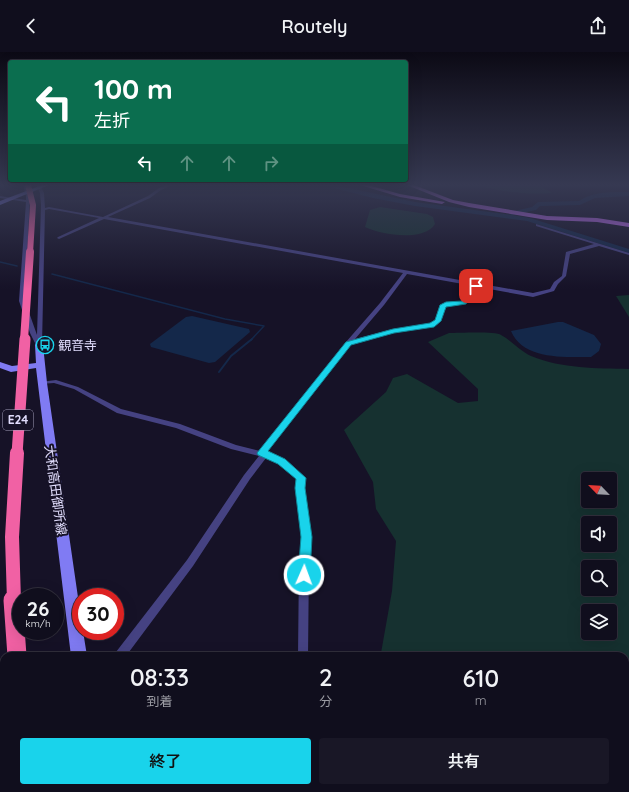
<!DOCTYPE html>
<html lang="ja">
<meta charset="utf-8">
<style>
:root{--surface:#100e1d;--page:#191726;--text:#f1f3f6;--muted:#9c9ca4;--line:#302e3b;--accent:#19d3eb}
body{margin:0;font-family:Quicksand,"Noto Sans JP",sans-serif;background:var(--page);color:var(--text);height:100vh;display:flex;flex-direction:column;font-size:15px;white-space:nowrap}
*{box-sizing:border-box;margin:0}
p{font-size:13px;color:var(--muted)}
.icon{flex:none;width:22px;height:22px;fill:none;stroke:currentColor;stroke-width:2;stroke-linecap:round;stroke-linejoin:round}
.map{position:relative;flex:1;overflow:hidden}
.panel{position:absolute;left:0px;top:600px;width:629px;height:140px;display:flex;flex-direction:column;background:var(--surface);border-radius:12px 12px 0 0;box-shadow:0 4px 16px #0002,0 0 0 1px var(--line)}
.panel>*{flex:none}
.guide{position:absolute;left:8px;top:8px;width:400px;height:122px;border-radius:4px;box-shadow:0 4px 16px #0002,0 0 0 1px var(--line);background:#0b6e4f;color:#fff;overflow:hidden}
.needle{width:26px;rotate:295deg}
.buttons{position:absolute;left:581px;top:420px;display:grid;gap:8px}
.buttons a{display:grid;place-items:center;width:36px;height:36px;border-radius:4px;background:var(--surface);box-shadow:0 4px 16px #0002,0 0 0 1px var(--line);font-size:20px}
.speed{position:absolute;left:12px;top:536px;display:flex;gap:8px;font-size:20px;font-weight:700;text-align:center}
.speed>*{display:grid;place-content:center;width:52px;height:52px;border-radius:50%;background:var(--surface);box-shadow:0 4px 16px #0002,0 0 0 1px var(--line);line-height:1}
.speed small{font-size:10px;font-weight:400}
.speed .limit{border:6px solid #d22;background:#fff;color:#111}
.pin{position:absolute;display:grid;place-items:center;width:34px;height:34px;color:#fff;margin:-17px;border-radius:8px;box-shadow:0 2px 6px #0006}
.me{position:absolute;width:44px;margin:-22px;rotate:2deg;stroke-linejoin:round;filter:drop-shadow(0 0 3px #0008)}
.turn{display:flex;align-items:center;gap:14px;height:84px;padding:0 20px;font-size:18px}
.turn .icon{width:52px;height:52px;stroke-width:2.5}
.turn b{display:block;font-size:28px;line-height:34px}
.lanes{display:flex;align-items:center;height:38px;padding:0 20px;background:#0003;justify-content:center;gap:20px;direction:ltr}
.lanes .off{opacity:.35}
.eta{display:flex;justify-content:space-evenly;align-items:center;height:68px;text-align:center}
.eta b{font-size:24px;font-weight:600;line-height:28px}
.cta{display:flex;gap:8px;margin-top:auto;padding:8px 20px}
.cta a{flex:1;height:46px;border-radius:4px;background:var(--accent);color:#111;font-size:16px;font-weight:600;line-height:46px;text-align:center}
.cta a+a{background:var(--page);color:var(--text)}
header{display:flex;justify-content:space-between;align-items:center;height:52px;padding:0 20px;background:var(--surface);font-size:18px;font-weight:600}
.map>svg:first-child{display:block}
</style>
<header><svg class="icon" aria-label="back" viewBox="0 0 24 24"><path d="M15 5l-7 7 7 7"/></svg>Routely<svg class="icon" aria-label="share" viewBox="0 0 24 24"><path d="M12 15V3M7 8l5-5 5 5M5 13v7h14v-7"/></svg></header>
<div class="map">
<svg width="629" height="740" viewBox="0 0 629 740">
<rect width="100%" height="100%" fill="#161227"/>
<g fill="#163130" fill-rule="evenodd">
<path d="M477,133h63l12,8c-26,2 -50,-1 -75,-8z"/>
<path d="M380,155l47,7 6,3 2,7c-11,18 -54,11 -70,3l5,-17z"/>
<polygon points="629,243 629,265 616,244"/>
<path d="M449,281c9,0 47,-2 52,2 11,6 19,16 30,21 32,13 65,12 98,13v335l-4,2v-50h-241l-3,-3 11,-62 4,-50 -20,-32 -3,-27 -29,-52 42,-38 7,-14 14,-4 51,29 20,-2v-12l-50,-47zM588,427h22v22h-22zM588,471h22v22h-22zM588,515h22v22h-22zM588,559h22v22h-22z"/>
</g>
<g fill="#14284a">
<polygon points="192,264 249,277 250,280 215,310 209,311 151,295 150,292 186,265"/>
<path d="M558,270h5l31,13 7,9 -2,7 -8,6c-27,0 -68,3 -80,-26z"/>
<polygon points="625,695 629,696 629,740 490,740 491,736 625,736"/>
</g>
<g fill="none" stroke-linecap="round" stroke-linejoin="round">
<g stroke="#14284a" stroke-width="1.5">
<polyline points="0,210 17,214"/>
<polyline points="52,222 225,267 264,274 251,288"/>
</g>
<polyline stroke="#14284a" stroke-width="2" points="219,320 231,304 252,287"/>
<path fill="#14284a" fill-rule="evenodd" d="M322,133h12l81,17 96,13 -2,-2 1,-1 22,-5 6,-5 41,-1c14,-10 34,-9 50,-9v4l-34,2 -15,7 -40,1 -4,4 -24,5 18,3 99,31v4l-102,-32 -112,-15 -42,-8z"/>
<g fill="#454282" fill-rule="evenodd">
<path d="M23,133h4l3,11 -5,105 12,34 4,-130 -1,-12 -4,-8h4l4,8 1,15 4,-1 54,10 45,-21 11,-8 7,-3h6l-11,5 -11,8 -42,19 425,76 17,-4 4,-7 8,-6 4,-24 28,-8 -58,-18v-2l93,29v2l-30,-9 -29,8 -4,22 -8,8 -4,7 -21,6 -55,-10 -12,17 -19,1 -2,2 -4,14 -7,5 -41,7 -42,11 -2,2 -82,106 10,3 28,23 -1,10 6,49 -1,24 -1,95h-10l1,-95 3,-24 -6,-49 1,-9 -25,-20 -6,-1 -16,21 -57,87 -67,90h-11l1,-4 71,-92 57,-85 15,-19 -28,-7 -55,-21 -59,-15 -43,-24 -20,-6 -14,1 -1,-1 1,-1 16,-2 22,7 43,22 59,15 56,21 24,6 86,-109 34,-39 23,-30 -299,-54 -45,20 -2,-1 1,-1 41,-19 -50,-9 -4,1 -3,135 -3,2 -3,-2 -6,-12 -11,-32 7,-99 -26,-4v-2l26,4v-4zM407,222l67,12 -12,16h-16l-5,3 -5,15 -6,4 -37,5 -38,10 29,-34z"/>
<polygon points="228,736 241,736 240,740 227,740"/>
<rect x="295" y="736" width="12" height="4"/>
</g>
<g fill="#807bf3" fill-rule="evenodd">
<polygon points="42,133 49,133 0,153 0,149"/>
<polygon points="36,291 42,291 43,293 47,331 81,566 81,579 83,579 87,604 71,604 36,316 11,320 0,316 0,310 12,314 36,311 35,293"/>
<polygon points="113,736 133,736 135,740 115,740"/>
</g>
<g fill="#c26cf2" fill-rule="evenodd">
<polygon points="360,133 368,133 400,142 445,150 442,152 400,145"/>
<polygon points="407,133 414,133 453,148 469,151 547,164 597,166 629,171 629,175 597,170 547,168 469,155 449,150"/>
</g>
<polygon fill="#f161a4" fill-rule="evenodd" points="4,736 52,736 53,740 4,740"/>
<polyline stroke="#f161a4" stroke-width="6" points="28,133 33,153 30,201"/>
<polyline stroke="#f161a4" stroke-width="8" points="24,288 30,200"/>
<polyline stroke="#f161a4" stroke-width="11" points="17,402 25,287"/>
<polyline stroke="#f161a4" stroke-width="14" points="14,549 12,485 17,401"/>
<polyline stroke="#f161a4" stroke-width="19" points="13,548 17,604"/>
</g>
<linearGradient id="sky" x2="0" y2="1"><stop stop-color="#0c0a15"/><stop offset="0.56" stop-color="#363952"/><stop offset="1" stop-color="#363952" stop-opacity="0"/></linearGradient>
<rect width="629" height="237" fill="url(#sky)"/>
<polygon fill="#19d3eb" stroke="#108999" points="474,233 479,234 466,252 446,255 441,269 434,275 394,281 351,293 268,399 285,407 306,426 305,436 312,485 310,523 308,527 304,528 300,527 298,523 301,485 295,436 296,427 278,412 258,403 257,401 346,290 393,277 430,271 435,268 440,253 446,250 462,249"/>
<defs>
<symbol id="bus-ring" viewBox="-11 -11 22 22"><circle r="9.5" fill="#161227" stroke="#19d3eb" stroke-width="1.5"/><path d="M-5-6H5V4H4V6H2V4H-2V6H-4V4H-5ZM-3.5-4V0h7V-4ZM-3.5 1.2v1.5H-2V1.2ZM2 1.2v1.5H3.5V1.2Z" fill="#19d3eb"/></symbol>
</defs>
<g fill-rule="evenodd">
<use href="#bus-ring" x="35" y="283" width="20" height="20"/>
</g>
<g text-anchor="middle" stroke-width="4" stroke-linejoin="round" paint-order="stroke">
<rect fill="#161227" stroke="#a39fbc" stroke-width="1" x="3" y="358" width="30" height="20" rx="3"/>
<g font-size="12" font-weight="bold" fill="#e0dcfc">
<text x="18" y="372">E24</text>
</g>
<g font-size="13" fill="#e0dcfc" stroke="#161227" text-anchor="start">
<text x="58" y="298">観音寺</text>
</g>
<g font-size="13" fill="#e0dcfc" stroke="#161227">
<text transform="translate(56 438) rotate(82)" y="5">大和高田御所線</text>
</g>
</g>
</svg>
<div class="buttons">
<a><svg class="needle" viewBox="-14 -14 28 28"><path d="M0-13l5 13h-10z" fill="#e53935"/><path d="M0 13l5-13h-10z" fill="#9c9ca4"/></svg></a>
<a><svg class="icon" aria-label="sound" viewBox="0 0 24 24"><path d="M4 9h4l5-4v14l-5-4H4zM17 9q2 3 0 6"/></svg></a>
<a><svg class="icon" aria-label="search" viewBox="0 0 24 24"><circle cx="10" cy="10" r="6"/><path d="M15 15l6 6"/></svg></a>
<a><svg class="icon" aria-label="layers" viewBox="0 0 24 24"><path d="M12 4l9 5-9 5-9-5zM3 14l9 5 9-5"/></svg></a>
</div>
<div class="speed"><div>26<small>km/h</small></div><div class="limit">30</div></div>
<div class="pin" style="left:476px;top:234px;background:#d93025"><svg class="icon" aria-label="arrive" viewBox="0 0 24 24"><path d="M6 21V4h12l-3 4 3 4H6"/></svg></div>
<svg class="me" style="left:304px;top:523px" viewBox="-20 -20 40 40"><circle r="17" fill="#19d3eb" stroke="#fff" stroke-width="3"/><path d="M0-11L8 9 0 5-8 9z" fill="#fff"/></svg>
<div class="guide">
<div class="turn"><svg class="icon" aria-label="left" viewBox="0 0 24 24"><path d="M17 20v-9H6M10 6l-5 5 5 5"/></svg><div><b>100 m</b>左折</div></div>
<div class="lanes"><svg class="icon" aria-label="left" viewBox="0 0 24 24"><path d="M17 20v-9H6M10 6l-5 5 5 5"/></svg><svg class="icon off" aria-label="ahead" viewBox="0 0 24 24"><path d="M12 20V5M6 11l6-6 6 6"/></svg><svg class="icon off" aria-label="ahead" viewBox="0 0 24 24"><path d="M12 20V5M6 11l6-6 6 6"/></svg><svg class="icon off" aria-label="right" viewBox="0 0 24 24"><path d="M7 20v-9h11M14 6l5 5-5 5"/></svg></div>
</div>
<section class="panel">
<div class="eta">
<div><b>08:33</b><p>到着</p></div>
<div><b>2</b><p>分</p></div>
<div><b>610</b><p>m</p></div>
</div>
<div class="cta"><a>終了</a><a>共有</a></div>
</section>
</div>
